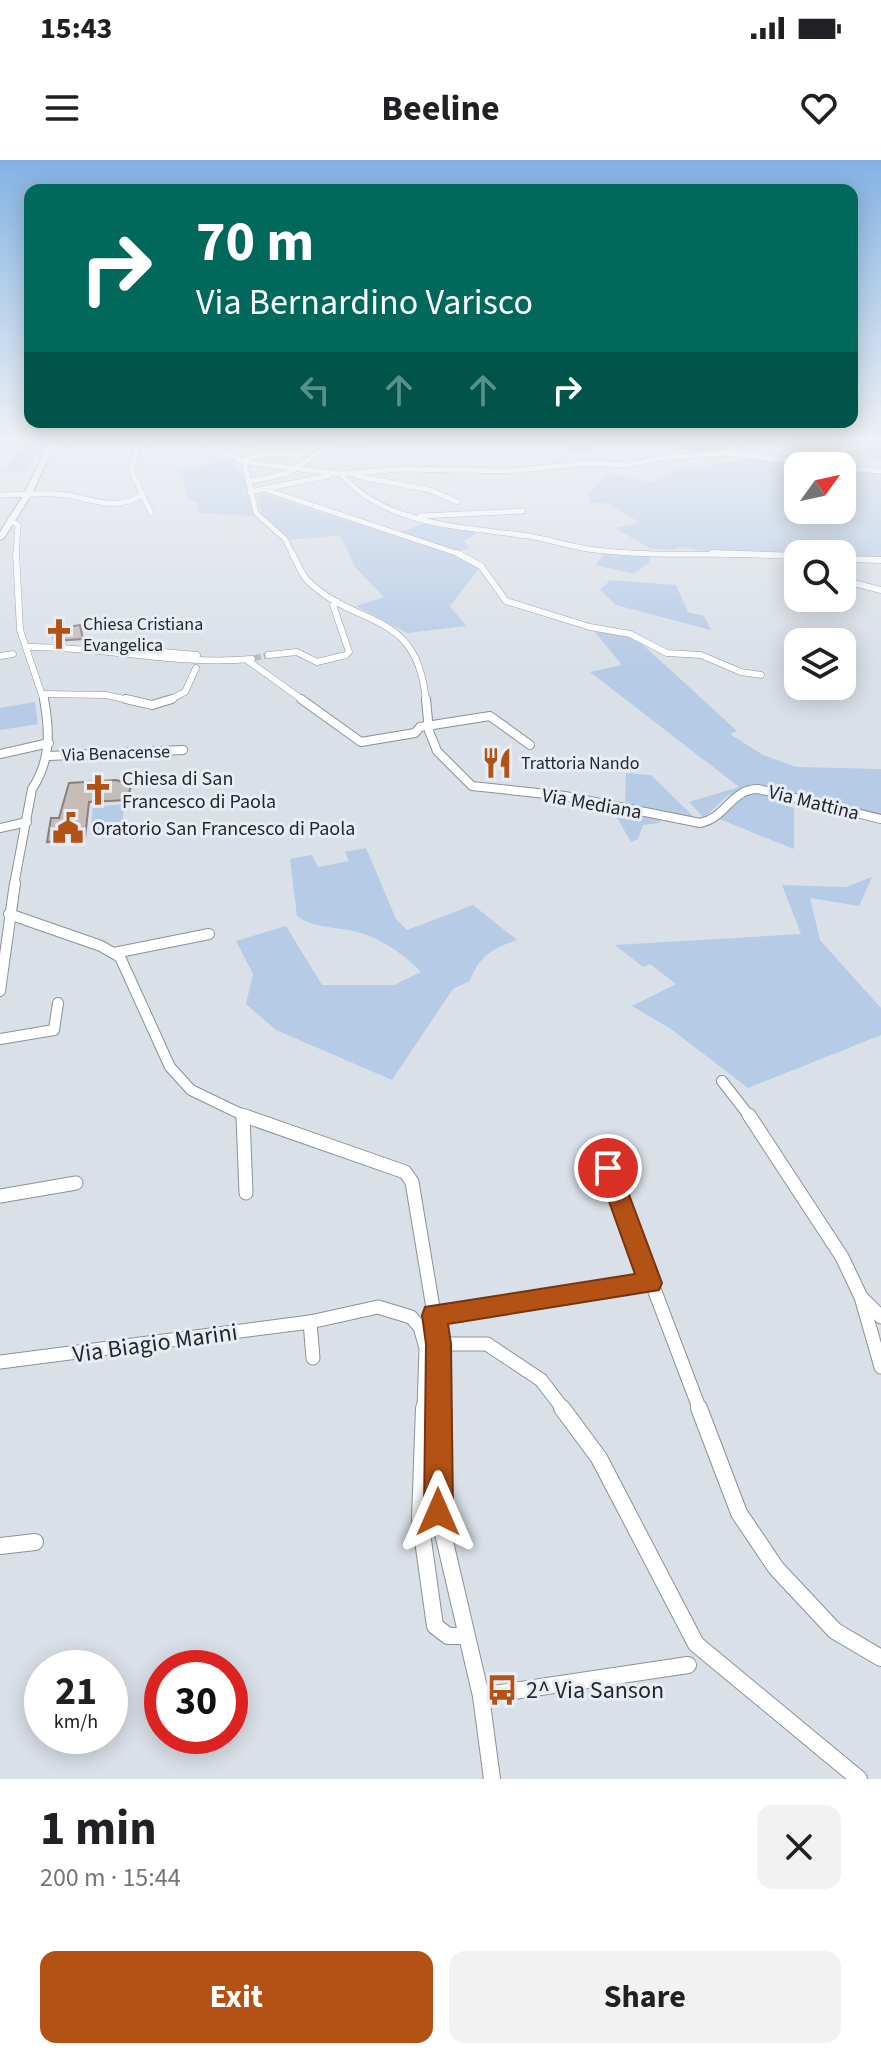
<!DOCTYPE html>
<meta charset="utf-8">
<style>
:root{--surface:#fff;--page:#f2f2f2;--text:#202124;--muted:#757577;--accent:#b45215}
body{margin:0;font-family:"Source Sans 3",sans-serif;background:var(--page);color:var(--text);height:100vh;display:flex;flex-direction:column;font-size:30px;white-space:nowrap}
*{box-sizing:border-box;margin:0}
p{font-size:26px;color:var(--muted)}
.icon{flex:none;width:44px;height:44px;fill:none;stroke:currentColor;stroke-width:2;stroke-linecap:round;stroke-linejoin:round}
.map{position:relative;height:1619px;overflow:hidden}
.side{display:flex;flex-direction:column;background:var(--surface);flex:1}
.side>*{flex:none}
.hud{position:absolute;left:24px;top:24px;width:834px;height:244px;border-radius:16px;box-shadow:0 4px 20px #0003;background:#00695c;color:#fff;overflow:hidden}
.needle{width:52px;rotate:57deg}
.controls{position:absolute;left:784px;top:292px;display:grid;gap:16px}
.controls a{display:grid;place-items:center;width:72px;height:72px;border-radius:16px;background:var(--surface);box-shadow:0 4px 20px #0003;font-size:40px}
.speed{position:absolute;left:24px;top:1490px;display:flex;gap:16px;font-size:40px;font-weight:700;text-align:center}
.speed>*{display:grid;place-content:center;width:104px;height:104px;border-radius:50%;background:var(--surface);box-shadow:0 4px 20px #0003;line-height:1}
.speed small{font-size:20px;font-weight:400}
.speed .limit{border:12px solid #d22;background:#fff;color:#111}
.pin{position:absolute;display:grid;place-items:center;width:68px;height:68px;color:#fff;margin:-34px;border:4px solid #fff;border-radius:50%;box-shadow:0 2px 8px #0007}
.me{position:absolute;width:88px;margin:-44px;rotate:0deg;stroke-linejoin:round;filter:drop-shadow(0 0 6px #0008)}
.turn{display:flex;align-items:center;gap:28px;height:168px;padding:0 40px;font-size:36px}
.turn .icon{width:104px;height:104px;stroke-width:2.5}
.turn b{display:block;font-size:56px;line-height:68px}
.lanes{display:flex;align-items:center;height:76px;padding:0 40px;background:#0003;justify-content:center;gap:40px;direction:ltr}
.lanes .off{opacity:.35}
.round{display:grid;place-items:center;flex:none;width:84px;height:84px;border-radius:16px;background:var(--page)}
.summary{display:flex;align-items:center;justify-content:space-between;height:136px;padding:0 40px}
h1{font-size:48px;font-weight:700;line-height:60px}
.button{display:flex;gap:16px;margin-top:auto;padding:16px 40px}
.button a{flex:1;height:92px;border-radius:16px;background:var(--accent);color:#fff;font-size:32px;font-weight:700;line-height:92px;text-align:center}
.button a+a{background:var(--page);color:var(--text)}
.status{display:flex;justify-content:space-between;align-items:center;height:56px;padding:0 40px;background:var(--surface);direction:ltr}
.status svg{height:22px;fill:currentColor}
header{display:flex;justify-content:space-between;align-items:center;height:104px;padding:0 40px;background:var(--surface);font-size:36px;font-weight:700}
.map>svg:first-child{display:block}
</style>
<div class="status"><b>15:43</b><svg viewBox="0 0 49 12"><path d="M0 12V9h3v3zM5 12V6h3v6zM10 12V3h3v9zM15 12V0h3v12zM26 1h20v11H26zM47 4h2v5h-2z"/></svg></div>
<header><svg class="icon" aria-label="menu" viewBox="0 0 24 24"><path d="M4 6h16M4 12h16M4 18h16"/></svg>Beeline<svg class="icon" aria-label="heart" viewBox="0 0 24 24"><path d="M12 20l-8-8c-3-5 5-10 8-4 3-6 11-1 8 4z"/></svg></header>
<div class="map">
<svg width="881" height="1619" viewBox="0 0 881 1619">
<rect width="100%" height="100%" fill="#dae0e8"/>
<g fill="#b6cbe6">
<polygon points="547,278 708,279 729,289 700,294 674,285 589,285 589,290 572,290"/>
<polygon points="838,278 881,278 881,300 862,295"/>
<polygon points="46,280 28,312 0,313 6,310 24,281"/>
<polygon points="763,297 824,306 798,306 798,350 842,350 842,309 881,312 881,399 842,398 842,394 705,392 683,387 670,390 649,388 615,368 639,362 606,343 591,343 587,335 608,313 652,323 675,311"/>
<polygon points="233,299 244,317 255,356 197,353 198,342 190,341 178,310"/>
<polygon points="264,334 462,397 480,407 450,446 466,466 407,473 356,446 384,437 355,407 340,375 290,380 262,355 257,337"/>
<polygon points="428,362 477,373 464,381 470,388 456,392 398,373"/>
<polygon points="608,390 649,395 649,403 634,414 595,405"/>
<polygon points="610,420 676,425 688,452 704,456 711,470 616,445 600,430"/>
<polygon points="593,470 628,476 641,483 737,571 730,574 763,595 796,607 881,609 881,660 754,625 727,636 704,658 689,642 739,627 590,512 622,505"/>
<polygon points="35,542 38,564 0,570 0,548"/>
<polygon points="626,613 651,615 697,660 625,642"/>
<polygon points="751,631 780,636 777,643 794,648 794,689 719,659 739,636"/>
<polygon points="124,644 122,672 90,675 93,647"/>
<polygon points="612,649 661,658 660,663 643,665 638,679 631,682"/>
<path d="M366,688l30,71 11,11 66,-25 44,35c-25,9 -38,16 -47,41l-17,8 -61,91 -116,-50 -30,-26 7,-30 -17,-33 50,-15 36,59h72l27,-13c-14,-15 -36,-31 -57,-38 -22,-8 -48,-4 -67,-18l-7,-57 22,-4 6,12 31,-6 -4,-9z"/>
<polygon points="872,717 859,746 810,738 820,780 881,848 881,875 748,928 671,869 632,846 676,824 650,804 643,807 615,785 801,774 782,725 846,727"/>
</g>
<g fill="#c7bdb8" stroke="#89807b" stroke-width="2">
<polygon points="80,465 83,479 54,481 52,469"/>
<polygon points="116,620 131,624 128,640 89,642 85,678 47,682 51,658 59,658 69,623"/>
</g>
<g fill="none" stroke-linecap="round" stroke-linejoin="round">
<polyline stroke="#b6bbc2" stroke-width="6" stroke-dasharray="6 3" stroke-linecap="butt" points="255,498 268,495"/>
<defs>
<g id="street-far5">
<polyline points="148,278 138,285 131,310 151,353"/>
<polyline points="197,278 244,302 256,353 285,379 293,395"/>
<polyline points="711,278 736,288 730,293"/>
<polyline points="0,281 38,278"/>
<polyline points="219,289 244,283"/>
<polyline points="47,292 72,278"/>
<polyline points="246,299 273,293 298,295 296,297"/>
<polyline points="244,302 341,314 401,309 510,311 589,303 628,305 659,298 730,293 823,306"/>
<polyline points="842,308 881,311"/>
<path d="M341,314c43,52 125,53 187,62 20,3 40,10 60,13 58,8 125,4 184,6"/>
<polyline points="356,316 430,330 457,342"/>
<polyline points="248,322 288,313 336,281 395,286"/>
<polyline points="264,329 328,316"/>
<polyline points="250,332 264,329 462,395"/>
<path d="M0,335c19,0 38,-2 56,-1 32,2 55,19 85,2"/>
<polyline points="420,356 523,351"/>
<polyline points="10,360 18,365 16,395"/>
</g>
<g id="street-far4">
<polyline points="16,393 20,470 44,541"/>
<path d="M292,393c5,9 9,20 15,27 50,50 110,27 119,121"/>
<polyline points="457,393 481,406 506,441 590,467 630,474 667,493 701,495 741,512 761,515"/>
<polyline points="712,393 798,396"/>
<polyline points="842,399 881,400"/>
<polyline points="842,420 881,430"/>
<path d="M27,487c76,-1 149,19 225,12"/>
<polyline points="151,491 197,495"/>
<polyline points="268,495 297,492 317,502 346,495 349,492 333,445 337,442"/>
<polyline points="0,496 13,494"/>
<polyline points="247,500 304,541"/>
<polyline points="43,534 106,535 133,541"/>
<polyline points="167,541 185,532 196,508"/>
</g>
<g id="street-far3">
<polyline points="126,539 152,545 172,539"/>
<polyline points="301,539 361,582 415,573 420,567 490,556 530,585"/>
<path d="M426,539l3,32 8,20 35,35 93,10 135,27c25,-4 31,-34 58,-34l123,30"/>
<polyline points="0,594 49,583"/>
<polyline points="49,596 183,590"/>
<polyline points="0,668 27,662"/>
<path d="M14,725l18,-96c19,-29 18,-57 12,-90"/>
</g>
<g id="street-far2">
<polyline points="9,754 101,786 120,797 170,907 191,930 247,957"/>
<polyline points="114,793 209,774"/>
<polyline points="0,831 15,723"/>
<polyline points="0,879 54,870 58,843"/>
<polyline points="722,921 750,957"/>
</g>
<g id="street-far1">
<polyline points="242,955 405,1012 412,1022 439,1184 487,1184 541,1220 564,1250"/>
<polyline points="749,955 842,1097 861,1137 881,1207"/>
<polyline points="243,956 246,1033"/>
<polyline points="608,1008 700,1250"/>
<polyline points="0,1036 76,1023"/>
<polyline points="862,1138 881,1157"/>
<polyline points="434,1155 650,1123"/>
<polyline points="310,1162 313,1198"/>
<polyline points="0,1202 310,1162 378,1147 411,1157 420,1167 426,1188 424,1250"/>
<polyline points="439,1250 439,1184"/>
</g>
<g id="street">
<polyline points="424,1248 420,1359 435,1466 448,1476 465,1476"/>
<polyline points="439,1248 438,1352 481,1536 492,1619"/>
<polyline points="562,1248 599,1298 696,1484 859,1619"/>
<polyline points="699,1248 739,1353 776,1408 835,1471 881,1498"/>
<polyline points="0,1386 35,1382"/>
<polyline points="481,1536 688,1505"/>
</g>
<polygon id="secondary" points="51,278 57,278 32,334 4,378 0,380 0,372 24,334"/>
</defs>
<use href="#street-far5" stroke="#8b9199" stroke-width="6"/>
<use href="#street-far4" stroke="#8b9199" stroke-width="7"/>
<use href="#street-far3" stroke="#8b9199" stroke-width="10"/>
<use href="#street-far2" stroke="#8b9199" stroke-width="12"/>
<use href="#street-far1" stroke="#8b9199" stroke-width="15"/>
<use href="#street" stroke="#8b9199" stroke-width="18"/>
<use href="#secondary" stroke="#8b9199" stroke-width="2"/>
<use href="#street-far5" stroke="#fff" stroke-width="5"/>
<use href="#street-far4" stroke="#fff" stroke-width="6"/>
<use href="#street-far3" stroke="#fff" stroke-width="8"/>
<use href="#street-far2" stroke="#fff" stroke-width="10"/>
<use href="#street-far1" stroke="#fff" stroke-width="13"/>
<use href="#street" stroke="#fff" stroke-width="16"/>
<use href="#secondary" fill="#fff" fill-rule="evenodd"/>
</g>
<linearGradient id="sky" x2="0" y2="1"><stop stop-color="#83b2e2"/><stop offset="0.55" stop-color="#eef1f5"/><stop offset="1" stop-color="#eef1f5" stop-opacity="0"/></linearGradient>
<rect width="881" height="505" fill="url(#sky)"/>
<polygon fill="#b45215" stroke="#75350e" stroke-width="2" points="608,999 616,1002 619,1008 662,1123 659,1130 448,1164 451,1184 453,1352 448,1362 438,1366 428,1362 424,1352 426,1184 422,1155 425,1147 635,1114 597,1008 600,1002"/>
<defs>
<symbol id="church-bare" viewBox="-9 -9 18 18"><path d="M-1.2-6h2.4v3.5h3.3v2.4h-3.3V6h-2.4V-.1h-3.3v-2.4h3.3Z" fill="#b45215" stroke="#e7edf5" stroke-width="2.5" paint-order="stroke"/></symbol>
<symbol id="restaurant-bare" viewBox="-9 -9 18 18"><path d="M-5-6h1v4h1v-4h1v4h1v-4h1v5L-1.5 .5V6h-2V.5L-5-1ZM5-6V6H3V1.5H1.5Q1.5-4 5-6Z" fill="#b45215" stroke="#e7edf5" stroke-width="2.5" paint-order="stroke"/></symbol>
<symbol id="civic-bare" viewBox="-9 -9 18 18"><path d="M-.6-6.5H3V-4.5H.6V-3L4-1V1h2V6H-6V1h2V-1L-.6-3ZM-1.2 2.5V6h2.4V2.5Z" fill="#b45215" stroke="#e7edf5" stroke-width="2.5" paint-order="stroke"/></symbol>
<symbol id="bus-bare" viewBox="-9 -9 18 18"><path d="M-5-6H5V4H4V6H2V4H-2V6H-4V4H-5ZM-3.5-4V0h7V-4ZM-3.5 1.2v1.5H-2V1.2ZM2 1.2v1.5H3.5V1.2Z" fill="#b45215" stroke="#e7edf5" stroke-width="2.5" paint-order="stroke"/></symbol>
</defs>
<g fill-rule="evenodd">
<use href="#church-bare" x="37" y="452" width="44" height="44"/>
<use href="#restaurant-bare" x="475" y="581" width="44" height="44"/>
<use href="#church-bare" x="76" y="608" width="44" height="44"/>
<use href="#civic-bare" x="46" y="646" width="44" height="44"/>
<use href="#bus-bare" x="480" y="1508" width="44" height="44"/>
</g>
<g text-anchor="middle" stroke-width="6" stroke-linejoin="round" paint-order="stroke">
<g font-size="18" fill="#25272a" stroke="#e7edf5" text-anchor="start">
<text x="83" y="470">Chiesa Cristiana<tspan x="83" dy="21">Evangelica</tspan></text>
<text x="521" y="609">Trattoria Nando</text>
</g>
<g font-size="18" fill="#25272a" stroke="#e7edf5">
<text transform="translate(116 593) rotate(-2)" y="6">Via Benacense</text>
</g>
<g font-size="20" fill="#25272a" stroke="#e7edf5" text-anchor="start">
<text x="122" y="625">Chiesa di San<tspan x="122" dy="23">Francesco di Paola</tspan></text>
<text x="92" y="675">Oratorio San Francesco di Paola</text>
</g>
<g font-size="20" fill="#25272a" stroke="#e7edf5">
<text transform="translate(814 642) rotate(14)" y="7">Via Mattina</text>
<text transform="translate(592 643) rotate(10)" y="7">Via Mediana</text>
</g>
<g font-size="24" fill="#25272a" stroke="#e7edf5">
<text transform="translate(155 1183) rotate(-8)" y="8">Via Biagio Marini</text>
</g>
<g font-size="24" fill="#25272a" stroke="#e7edf5" text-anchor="start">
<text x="526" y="1538">2^ Via Sanson</text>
</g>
</g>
</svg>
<div class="controls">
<a><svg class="needle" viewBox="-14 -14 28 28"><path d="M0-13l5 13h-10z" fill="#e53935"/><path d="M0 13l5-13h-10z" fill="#757577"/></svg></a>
<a><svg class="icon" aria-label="search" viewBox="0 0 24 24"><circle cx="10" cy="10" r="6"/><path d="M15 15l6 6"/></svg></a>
<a><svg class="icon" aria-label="layers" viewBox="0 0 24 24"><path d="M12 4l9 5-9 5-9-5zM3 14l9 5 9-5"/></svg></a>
</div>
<div class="speed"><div>21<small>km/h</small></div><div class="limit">30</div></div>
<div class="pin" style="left:608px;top:1008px;background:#d93025"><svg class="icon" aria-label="arrive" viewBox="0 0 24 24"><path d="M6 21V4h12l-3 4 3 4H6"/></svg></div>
<svg class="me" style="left:438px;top:1352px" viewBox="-20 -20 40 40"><path d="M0-17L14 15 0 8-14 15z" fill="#b45215" stroke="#fff" stroke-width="4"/></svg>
<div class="hud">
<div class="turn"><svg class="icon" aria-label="right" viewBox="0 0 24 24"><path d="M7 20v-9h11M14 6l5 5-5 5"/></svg><div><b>70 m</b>Via Bernardino Varisco</div></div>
<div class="lanes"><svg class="icon off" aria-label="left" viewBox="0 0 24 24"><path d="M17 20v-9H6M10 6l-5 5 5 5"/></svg><svg class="icon off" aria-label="ahead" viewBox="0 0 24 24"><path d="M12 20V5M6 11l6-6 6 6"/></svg><svg class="icon off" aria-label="ahead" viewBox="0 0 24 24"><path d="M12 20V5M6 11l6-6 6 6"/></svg><svg class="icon" aria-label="right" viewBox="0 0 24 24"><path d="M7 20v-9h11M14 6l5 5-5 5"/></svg></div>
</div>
</div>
<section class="side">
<div class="summary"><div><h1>1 min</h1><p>200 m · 15:44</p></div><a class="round"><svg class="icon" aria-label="close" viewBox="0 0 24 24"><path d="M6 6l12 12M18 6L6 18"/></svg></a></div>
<div class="button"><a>Exit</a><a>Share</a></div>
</section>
